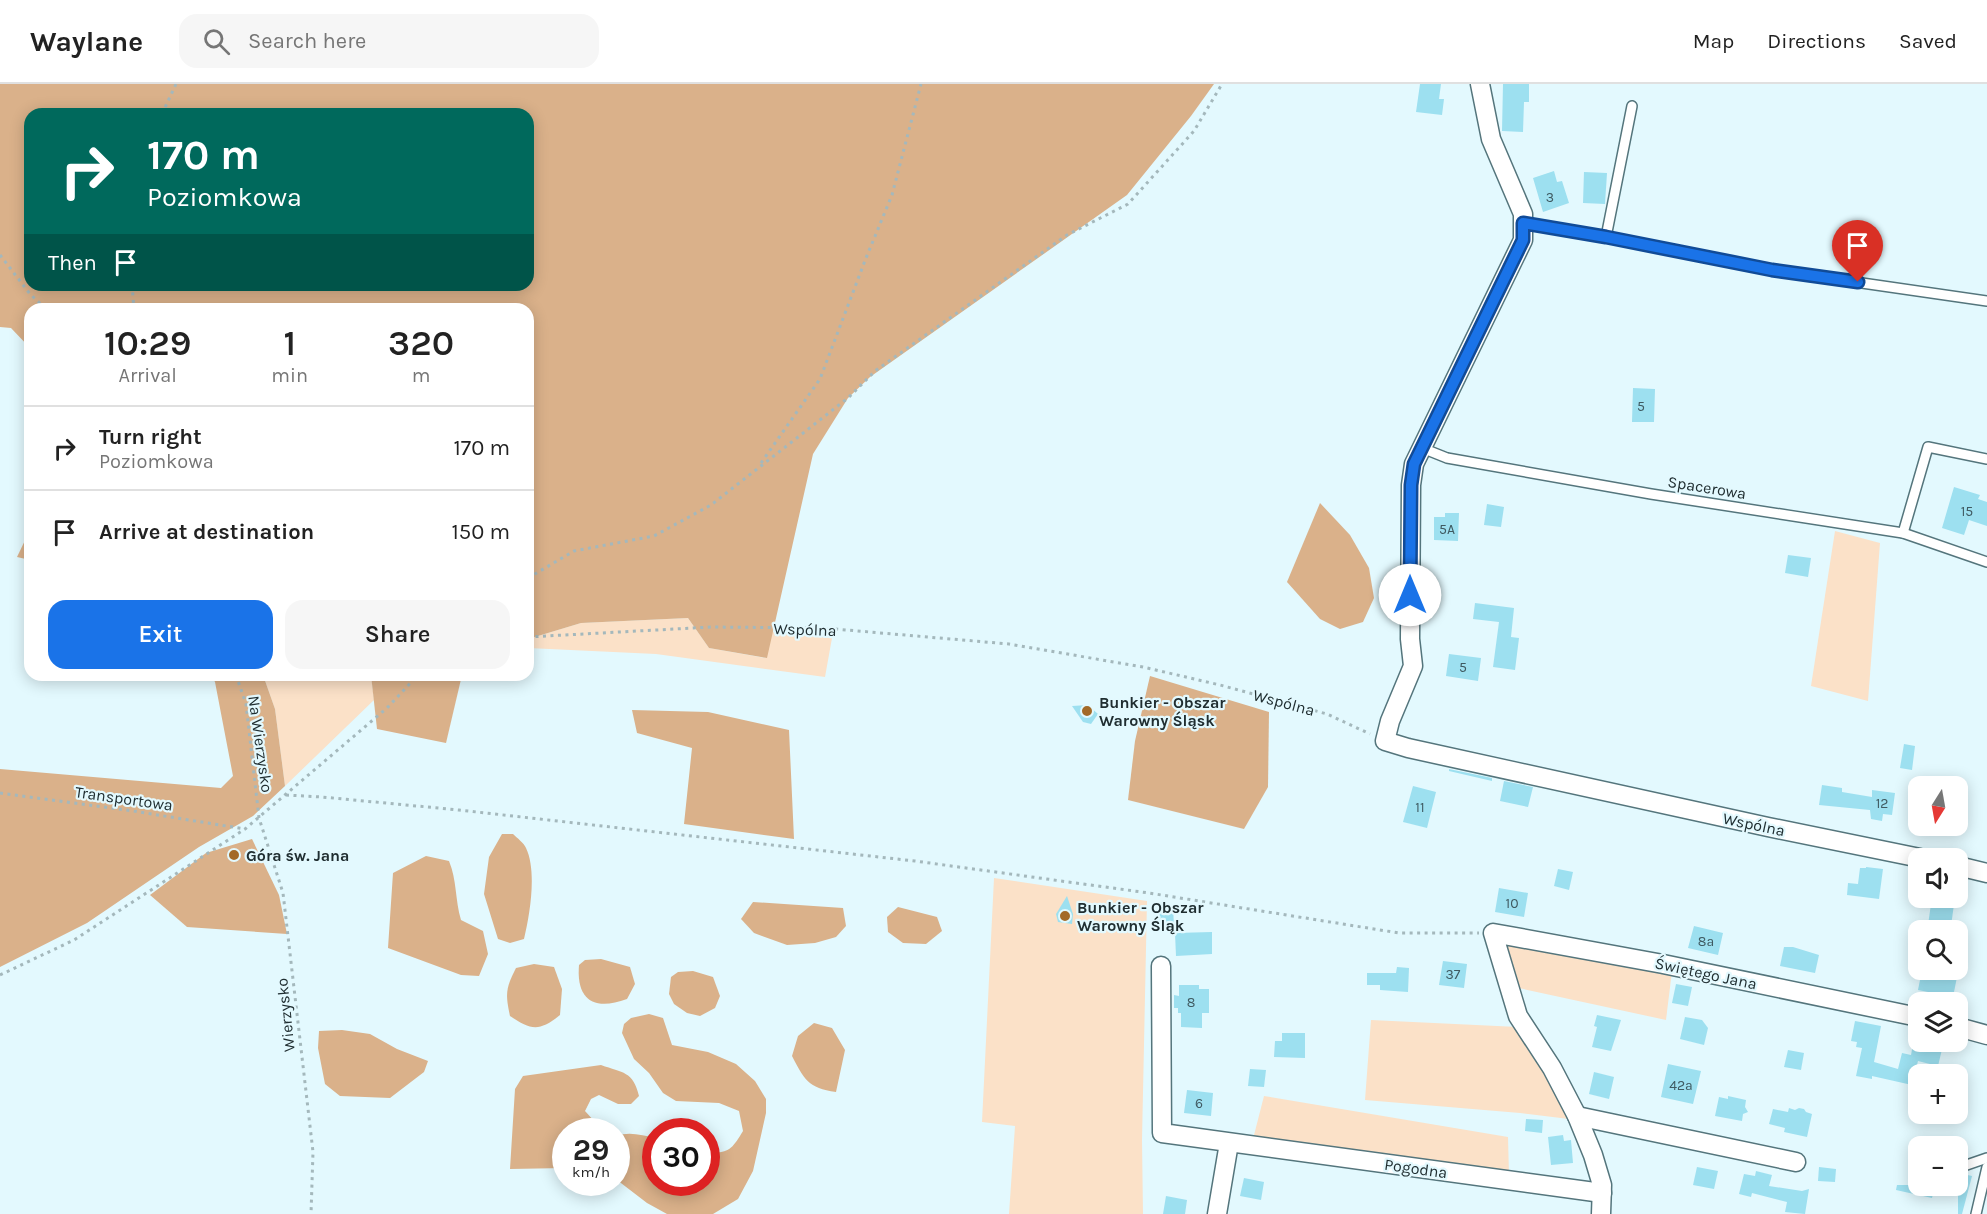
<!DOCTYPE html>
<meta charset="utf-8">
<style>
:root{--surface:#fff;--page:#f6f6f6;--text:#222;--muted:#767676;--line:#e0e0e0;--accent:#1a73e8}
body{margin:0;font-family:Karla,sans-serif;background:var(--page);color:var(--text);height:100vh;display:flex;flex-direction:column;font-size:22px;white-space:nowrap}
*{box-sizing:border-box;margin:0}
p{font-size:20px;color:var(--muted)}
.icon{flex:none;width:33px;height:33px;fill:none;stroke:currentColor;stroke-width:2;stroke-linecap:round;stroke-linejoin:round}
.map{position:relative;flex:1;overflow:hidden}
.side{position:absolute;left:24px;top:219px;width:510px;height:378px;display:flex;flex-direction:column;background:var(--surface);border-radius:18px;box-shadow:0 3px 15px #0003}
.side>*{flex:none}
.banner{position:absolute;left:24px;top:24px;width:510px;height:183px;border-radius:18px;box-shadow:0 3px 15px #0003;background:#00695c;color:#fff;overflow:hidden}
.needle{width:39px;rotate:191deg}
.tools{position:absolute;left:1908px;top:692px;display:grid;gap:12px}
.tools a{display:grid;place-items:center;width:60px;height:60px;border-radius:12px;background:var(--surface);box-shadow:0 3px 15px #0003;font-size:30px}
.speed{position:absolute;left:552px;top:1034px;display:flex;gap:12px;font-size:30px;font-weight:700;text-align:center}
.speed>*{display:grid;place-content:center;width:78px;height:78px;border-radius:50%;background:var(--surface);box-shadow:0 3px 15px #0003;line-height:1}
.speed small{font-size:15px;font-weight:400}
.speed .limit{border:9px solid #d22;background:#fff;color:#111}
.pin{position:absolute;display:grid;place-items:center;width:51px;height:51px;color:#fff;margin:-62px -26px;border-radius:50% 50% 50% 0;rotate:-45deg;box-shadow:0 0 6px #0007}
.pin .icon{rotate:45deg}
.me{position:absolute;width:66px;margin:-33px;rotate:0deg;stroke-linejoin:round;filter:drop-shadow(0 0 4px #0008)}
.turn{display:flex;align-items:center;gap:21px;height:126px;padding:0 24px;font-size:27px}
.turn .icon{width:78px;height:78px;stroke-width:2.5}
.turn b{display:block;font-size:42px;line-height:51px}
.then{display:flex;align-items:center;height:57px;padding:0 24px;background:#0003;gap:12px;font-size:22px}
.eta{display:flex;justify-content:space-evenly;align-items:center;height:102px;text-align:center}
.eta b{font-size:36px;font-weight:600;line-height:42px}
.button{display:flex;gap:12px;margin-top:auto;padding:12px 24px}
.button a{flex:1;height:69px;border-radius:18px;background:var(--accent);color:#fff;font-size:24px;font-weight:600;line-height:69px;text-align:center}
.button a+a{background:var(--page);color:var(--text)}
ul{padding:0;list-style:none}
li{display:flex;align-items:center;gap:18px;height:84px;padding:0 24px;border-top:2px solid var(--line)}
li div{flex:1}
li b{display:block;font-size:22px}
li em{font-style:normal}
header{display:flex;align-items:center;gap:36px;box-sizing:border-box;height:84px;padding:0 30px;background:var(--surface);border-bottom:2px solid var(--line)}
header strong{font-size:28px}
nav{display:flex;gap:33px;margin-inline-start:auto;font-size:21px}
.search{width:420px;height:54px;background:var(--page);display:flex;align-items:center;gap:15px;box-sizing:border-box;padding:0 21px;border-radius:18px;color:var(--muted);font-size:22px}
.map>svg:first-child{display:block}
</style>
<header>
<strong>Waylane</strong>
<div class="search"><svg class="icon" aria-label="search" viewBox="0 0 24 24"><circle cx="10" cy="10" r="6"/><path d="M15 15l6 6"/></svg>Search here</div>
<nav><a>Map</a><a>Directions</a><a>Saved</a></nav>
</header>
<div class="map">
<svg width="1987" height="1130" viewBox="0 0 1987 1130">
<rect width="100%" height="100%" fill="#e3f9fe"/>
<g fill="#fbe1c8">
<polygon points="1835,447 1880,459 1868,617 1811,602"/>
<polygon points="688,534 709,564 766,574 772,548 832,554 825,593 656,570 528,564 528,555 581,539"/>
<polygon points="263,591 371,591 374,616 285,702 275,625"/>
<polygon points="994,794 1147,817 1142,1056 1143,1130 1009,1130 1015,1042 982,1038"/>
<polygon points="1500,857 1672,887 1666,936 1514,903"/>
<polygon points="1371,936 1518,943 1547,984 1569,1035 1520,1029 1365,1016"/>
<polygon points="1264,1012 1508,1053 1509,1091 1253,1055"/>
</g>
<g fill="#dab18a" fill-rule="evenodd">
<path d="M0,0h1214l-23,32 -64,79 -257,182 -22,21 -35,56 -46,204 -58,-10 -21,-30 -107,5 -53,16v-330h-498v39l-19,-20 -11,-1zM30,30h498v171h-498z"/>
<polygon points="1320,419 1350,451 1369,484 1374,514 1363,538 1340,545 1320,535 1287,498"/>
<polygon points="30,446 30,476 17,473"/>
<polygon points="211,591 263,591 275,625 285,702 253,732 199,763 87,839 0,883 0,685 221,704 233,692 215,598"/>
<polygon points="371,591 462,591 446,659 377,645"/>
<polygon points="1150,592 1269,628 1268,703 1244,745 1128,716 1135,657"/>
<polygon points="632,626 708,628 789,646 794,755 684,740 692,664 637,649"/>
<path d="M502,750h11c4,4 11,9 13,14 11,23 4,66 -2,91l-14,4 -12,-4 -14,-45 5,-37z"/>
<polygon points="252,755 279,811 287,850 187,843 150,811 206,769"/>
<path d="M426,772l23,5c8,19 6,39 12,59l22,11 5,23 -9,22 -18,-1 -73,-27 5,-75z"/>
<polygon points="753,818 843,824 846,842 836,853 815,859 787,861 754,849 741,835"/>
<polygon points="898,823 937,833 942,847 926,860 903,859 888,848 887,833"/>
<path d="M601,875l29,8 5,17 -8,15c-32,12 -51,2 -48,-34l6,-5z"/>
<path d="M534,880l20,3 8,22 -2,26c-21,17 -29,15 -50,1 -5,-23 -4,-28 6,-48z"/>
<polygon points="693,887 713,893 720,912 715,924 700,932 687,929 674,920 669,910 671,893 678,888"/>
<path d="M649,930l14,4 9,27 36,7 28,12 19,17 11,18v14l-13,58 -15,28 -25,15h-46l-20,-11 -30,-23v-44c11,-5 26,-1 38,2l1,44h50l1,-30c22,2 25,-3 36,-21l-4,-20 -20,-8 -43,-2 -13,-8 -14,-20 -15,-14 -12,-26 2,-9 7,-6z"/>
<path d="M814,939l18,5 13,22 -9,42c-28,-4 -32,-13 -44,-36l6,-20z"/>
<polygon points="342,946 370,950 397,965 428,977 424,988 390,1014 340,1012 325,1000 318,964 319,947"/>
<path d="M601,981c22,8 32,6 38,31l-8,8h-13l-19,-9 -8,4 -6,12 10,11 2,9h-31l-1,37 -55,1 5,-80 8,-13z"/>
</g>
<g fill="#9de0f0">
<polygon points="1420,0 1441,0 1439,15 1444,15 1442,31 1416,28"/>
<polygon points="1503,0 1529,0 1529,18 1524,18 1523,48 1502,47"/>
<polygon points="1554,87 1557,98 1562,97 1569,119 1543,128 1533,94"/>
<polygon points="1584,88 1607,89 1605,120 1583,119"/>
<polygon points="1633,304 1655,305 1654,338 1632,338"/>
<polygon points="1954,403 1980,411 1978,415 1987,418 1987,442 1969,436 1964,451 1942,444"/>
<polygon points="1487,420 1504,423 1501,443 1484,441"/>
<polygon points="1445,429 1459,429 1458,457 1434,456 1434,433 1445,433"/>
<polygon points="1788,471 1811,474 1808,493 1785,489"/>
<polygon points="1475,519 1514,524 1511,553 1519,554 1515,586 1493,583 1499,538 1473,535"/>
<polygon points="1449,570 1481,574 1478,597 1446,592"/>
<polygon points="1088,621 1098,630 1091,640 1083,638 1072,622"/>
<polygon points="1904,660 1915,662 1912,686 1900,684"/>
<polygon points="1449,685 1492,694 1492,697 1449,687"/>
<polygon points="1504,697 1533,703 1528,723 1500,717"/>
<polygon points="1822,701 1842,704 1842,708 1872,713 1872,706 1895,709 1892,731 1883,730 1882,737 1871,735 1870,726 1819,721"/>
<polygon points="1413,702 1436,708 1427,744 1403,738"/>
<polygon points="1866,783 1883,785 1879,815 1847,811 1848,799 1858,800 1860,784 1866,784"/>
<polygon points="1558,785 1573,788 1569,806 1554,802"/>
<polygon points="1499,804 1528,809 1524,833 1495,828"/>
<polygon points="1067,812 1073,830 1072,840 1058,838 1056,830"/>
<polygon points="1932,813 1955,813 1951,842 1928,841"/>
<polygon points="1173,823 1174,842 1160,842 1159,824"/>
<polygon points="1694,842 1723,849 1718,871 1688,864"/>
<polygon points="1212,848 1212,870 1176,872 1175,849"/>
<polygon points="1784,863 1793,863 1819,871 1815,889 1780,882"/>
<polygon points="1443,877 1467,880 1464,904 1439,901"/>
<polygon points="1397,883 1409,884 1408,908 1380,906 1380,901 1367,901 1367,889 1396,889"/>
<polygon points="1922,886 1957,893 1953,913 1918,906"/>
<polygon points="1676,900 1692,903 1688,922 1672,919"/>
<polygon points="1179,901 1199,901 1199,905 1209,905 1209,929 1202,929 1202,944 1181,943 1181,929 1178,929 1178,924 1174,924 1174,911 1179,912"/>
<polygon points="1597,931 1621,936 1611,967 1592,963 1597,943 1594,942"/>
<polygon points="1685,933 1702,936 1708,944 1704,961 1680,955"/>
<polygon points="1855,937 1881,942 1874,978 1898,985 1902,969 1911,971 1913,960 1917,961 1918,957 1944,957 1938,982 1918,977 1912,1001 1872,992 1872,995 1856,992 1862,964 1856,963 1857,958 1851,957"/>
<polygon points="1282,949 1305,949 1305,974 1274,973 1275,957 1282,957"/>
<polygon points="1788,966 1804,969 1801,986 1784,983"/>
<polygon points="1668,980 1701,987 1693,1020 1661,1013"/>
<polygon points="1250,985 1266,986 1264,1003 1248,1002"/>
<polygon points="1594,988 1614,993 1609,1015 1589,1010"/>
<polygon points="1187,1006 1213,1009 1211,1032 1184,1029"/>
<polygon points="1728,1012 1746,1016 1745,1023 1748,1028 1743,1030 1742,1037 1715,1032 1719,1013 1728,1015"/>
<polygon points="1789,1024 1795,1026 1799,1024 1804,1025 1806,1028 1812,1030 1807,1053 1784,1048 1785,1044 1769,1040 1773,1025 1788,1028"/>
<polygon points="1526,1035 1543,1036 1542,1049 1525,1047"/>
<polygon points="1563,1051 1564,1057 1571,1056 1573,1079 1551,1081 1548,1053"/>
<polygon points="1697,1083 1718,1087 1714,1105 1693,1101"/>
<polygon points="1819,1083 1836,1085 1835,1098 1818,1097"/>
<polygon points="1756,1087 1772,1091 1769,1102 1802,1107 1809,1105 1805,1130 1785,1128 1787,1118 1752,1109 1751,1113 1739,1110 1744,1090 1755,1092"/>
<polygon points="1963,1090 1972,1092 1962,1130 1958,1130 1958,1091"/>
<polygon points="1244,1094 1264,1098 1261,1116 1240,1112"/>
<polygon points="1897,1101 1935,1101 1932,1114 1896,1106"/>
<polygon points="1166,1112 1187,1116 1185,1130 1163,1130"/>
</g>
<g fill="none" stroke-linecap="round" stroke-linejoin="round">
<defs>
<g id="service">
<polyline points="1523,139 1606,153 1772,186 1987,217"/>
<polyline points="1606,153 1632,22"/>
<polyline points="1422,364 1447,374 1651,410 1903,449 1987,478"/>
<polyline points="1903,449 1928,363 1987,375"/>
<polyline points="1958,1084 1987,1074"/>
<polyline points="1976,1130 1987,1083"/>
</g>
<g id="minor">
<polyline points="1480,0 1491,55 1523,130 1523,156 1414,380 1411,401 1410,555 1413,582 1390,637 1385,657 1408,664 1768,743 1920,774"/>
<polyline points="1958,782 1987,789"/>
<polyline points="1161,882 1162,1049 1602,1109"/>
<polyline points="1958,943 1987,951"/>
<polyline points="1577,1032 1796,1078"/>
<polyline points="1217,1130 1229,1059"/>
<polyline points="1601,1130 1602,1101 1593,1071 1577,1032 1552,984 1518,932 1493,849 1663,880 1918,933"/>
</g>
</defs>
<use href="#service" stroke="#54757c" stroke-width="12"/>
<use href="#minor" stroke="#54757c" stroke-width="21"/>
<g stroke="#a4b8bc" stroke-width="3" stroke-dasharray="3 4.5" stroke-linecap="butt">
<polyline points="162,30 176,0"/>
<polyline points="0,171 30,210 46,225"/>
<polyline points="132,201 134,225"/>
<polyline points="304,221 306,225"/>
<polyline points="761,379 820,295 866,174 892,111 921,0"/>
<polyline points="528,494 574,467 654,452 711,421 848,314 875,287 1067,151 1128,120 1194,47 1222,0"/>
<polyline points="528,553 711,543 823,544 1009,560 1143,583 1220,601 1327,630 1370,650"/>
<polyline points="236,591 246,620 259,734 283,809 313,1068 311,1130"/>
<polyline points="0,709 133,727 245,745"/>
<polyline points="286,711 322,713 459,726 915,777 1149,809 1399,849 1479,849"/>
<polyline points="0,891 74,856 245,745 387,624 418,591"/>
</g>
<use href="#service" stroke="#fff" stroke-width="9"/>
<use href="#minor" stroke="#fff" stroke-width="18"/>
</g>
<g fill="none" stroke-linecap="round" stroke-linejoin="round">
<defs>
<polyline id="route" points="1410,511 1411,401 1414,380 1523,156 1523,139 1606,153 1772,186 1858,198"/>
</defs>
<use href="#route" stroke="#114b97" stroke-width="15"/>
<use href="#route" stroke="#1a73e8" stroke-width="10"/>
</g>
<g fill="#a36a28" stroke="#e3f9fe" stroke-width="2">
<circle cx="1087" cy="627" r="6"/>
<circle cx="234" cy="771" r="6"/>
<circle cx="1065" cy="832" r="6"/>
</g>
<g text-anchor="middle" stroke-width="4.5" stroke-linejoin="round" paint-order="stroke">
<g font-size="14" fill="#3f5a61">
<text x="1550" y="118">3</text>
<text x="1641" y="327">5</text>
<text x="1967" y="432">15</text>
<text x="1447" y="450">5A</text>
<text x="1463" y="588">5</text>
<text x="1882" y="724">12</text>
<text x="1420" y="728">11</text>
<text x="1512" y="824">10</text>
<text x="1706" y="862">8a</text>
<text x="1453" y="895">37</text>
<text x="1191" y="923">8</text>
<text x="1681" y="1006">42a</text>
<text x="1199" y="1024">6</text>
</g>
<g font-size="16" fill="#202e31" stroke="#e3f9fe">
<text transform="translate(1707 403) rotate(9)" y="6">Spacerowa</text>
<text transform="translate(805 545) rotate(2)" y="6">Wspólna</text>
<text transform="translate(1284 618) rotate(15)" y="6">Wspólna</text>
<text transform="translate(261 660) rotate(82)" y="6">Na Wierzysko</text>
<text transform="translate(124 714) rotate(8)" y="6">Transportowa</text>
<text transform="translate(1754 740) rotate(12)" y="6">Wspólna</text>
<text transform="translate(1706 889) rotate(12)" y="6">Świętego Jana</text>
<text transform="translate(285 931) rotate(-96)" y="6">Wierzysko</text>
<text transform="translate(1416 1084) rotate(8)" y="6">Pogodna</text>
</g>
<g font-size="16" font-weight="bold" fill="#202e31" stroke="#e3f9fe" text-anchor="start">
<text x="1099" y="624">Bunkier - Obszar<tspan x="1099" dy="18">Warowny Śląsk</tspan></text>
<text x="246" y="777">Góra św. Jana</text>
<text x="1077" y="829">Bunkier - Obszar<tspan x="1077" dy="18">Warowny Śląk</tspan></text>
</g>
</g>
</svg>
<div class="tools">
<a><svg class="needle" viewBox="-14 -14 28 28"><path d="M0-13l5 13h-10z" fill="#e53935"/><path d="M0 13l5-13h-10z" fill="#767676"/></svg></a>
<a><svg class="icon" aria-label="sound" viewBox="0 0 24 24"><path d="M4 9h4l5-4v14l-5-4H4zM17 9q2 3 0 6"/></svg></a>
<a><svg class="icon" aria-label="search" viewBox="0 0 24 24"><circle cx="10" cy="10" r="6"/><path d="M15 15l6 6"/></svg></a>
<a><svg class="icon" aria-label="layers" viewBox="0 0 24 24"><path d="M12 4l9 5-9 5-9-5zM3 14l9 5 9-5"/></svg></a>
<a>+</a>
<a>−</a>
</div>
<div class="speed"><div>29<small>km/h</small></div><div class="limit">30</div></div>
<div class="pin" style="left:1858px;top:198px;background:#d93025"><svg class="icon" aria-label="arrive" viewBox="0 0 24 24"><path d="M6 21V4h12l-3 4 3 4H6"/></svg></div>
<svg class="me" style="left:1410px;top:511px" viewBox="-20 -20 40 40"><circle r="19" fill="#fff"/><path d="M0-13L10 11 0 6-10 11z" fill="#1a73e8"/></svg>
<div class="banner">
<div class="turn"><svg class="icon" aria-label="right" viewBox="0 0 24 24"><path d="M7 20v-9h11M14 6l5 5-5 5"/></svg><div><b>170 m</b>Poziomkowa</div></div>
<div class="then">Then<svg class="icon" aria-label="arrive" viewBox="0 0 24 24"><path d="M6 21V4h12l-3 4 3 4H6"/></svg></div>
</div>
<section class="side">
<div class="eta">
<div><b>10:29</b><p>Arrival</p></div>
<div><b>1</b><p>min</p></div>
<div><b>320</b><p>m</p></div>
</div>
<ul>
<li><svg class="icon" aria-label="right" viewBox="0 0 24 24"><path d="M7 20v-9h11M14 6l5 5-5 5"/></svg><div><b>Turn right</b><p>Poziomkowa</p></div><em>170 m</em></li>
<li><svg class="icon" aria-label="arrive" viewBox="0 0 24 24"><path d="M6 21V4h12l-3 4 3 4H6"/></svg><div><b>Arrive at destination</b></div><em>150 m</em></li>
</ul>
<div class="button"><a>Exit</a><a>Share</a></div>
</section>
</div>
